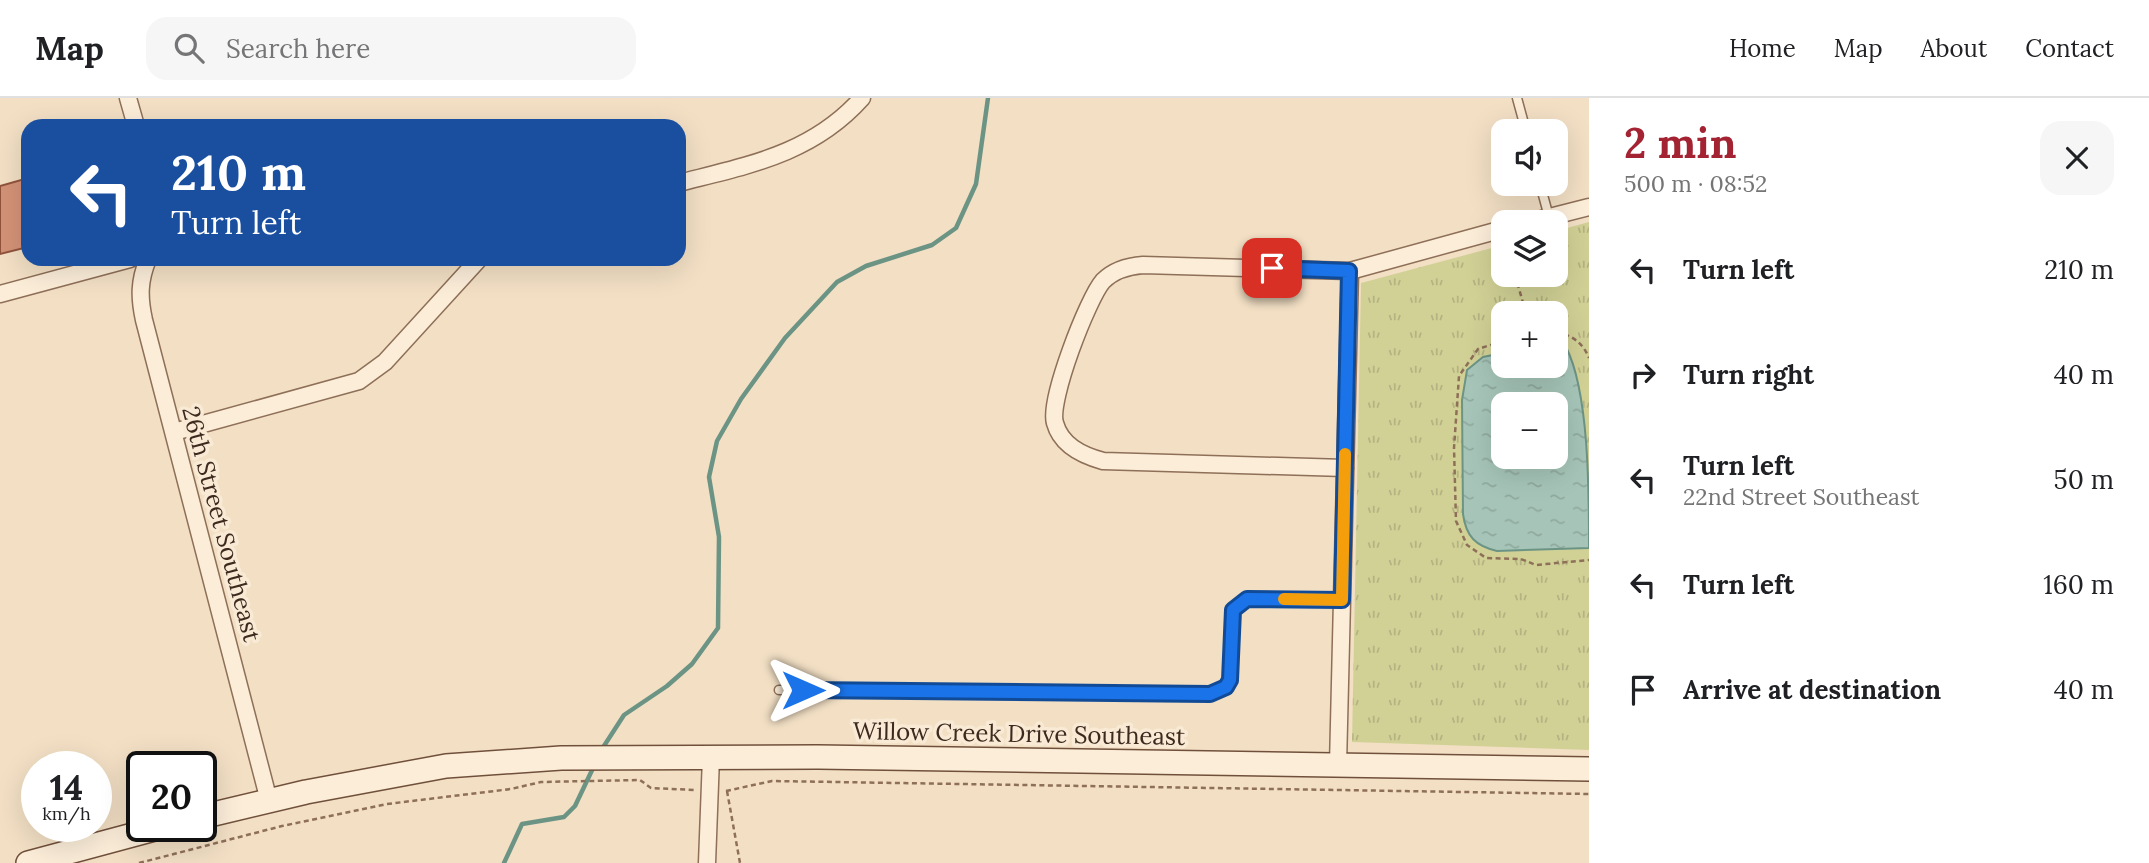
<!DOCTYPE html>
<meta charset="utf-8">
<style>
:root{--surface:#fff;--page:#f6f6f6;--text:#202124;--muted:#757577;--line:#e0e0e0;--accent:#a32333}
body{margin:0;font-family:Lora,serif;background:var(--page);color:var(--text);height:100vh;display:flex;flex-direction:column;font-size:26px;white-space:nowrap}
*{box-sizing:border-box;margin:0}
p{font-size:23px;color:var(--muted)}
.icon{flex:none;width:38px;height:38px;fill:none;stroke:currentColor;stroke-width:2;stroke-linecap:round;stroke-linejoin:round}
.map{position:relative;flex:1;overflow:hidden}
.side{display:flex;flex-direction:column;background:var(--surface);width:560px}
.side>*{flex:none}
.guide{position:absolute;left:21px;top:21px;width:665px;height:147px;border-radius:21px;box-shadow:0 7px 28px #0002;background:#1a4fa0;color:#fff;overflow:hidden}
.buttons{position:absolute;left:1491px;top:21px;display:grid;gap:14px}
.buttons a{display:grid;place-items:center;width:77px;height:77px;border-radius:14px;background:var(--surface);box-shadow:0 7px 28px #0002;font-size:35px}
.speed{position:absolute;left:21px;top:653px;display:flex;gap:14px;font-size:35px;font-weight:700;text-align:center}
.speed>*{display:grid;place-content:center;width:91px;height:91px;border-radius:50%;background:var(--surface);box-shadow:0 7px 28px #0002;line-height:1}
.speed small{font-size:18px;font-weight:400}
.speed .limit{border:4px solid #111;border-radius:10px;background:#fff;color:#111}
.pin{position:absolute;display:grid;place-items:center;width:60px;height:60px;color:#fff;margin:-30px;border-radius:14px;box-shadow:0 4px 10px #0006}
.me{position:absolute;width:77px;margin:-38px;rotate:90deg;stroke-linejoin:round;filter:drop-shadow(0 0 5px #0008)}
.turn{display:flex;align-items:center;gap:24px;height:147px;padding:0 35px;font-size:32px}
.turn .icon{width:91px;height:91px;stroke-width:2.5}
.turn b{display:block;font-size:49px;line-height:60px}
.round{display:grid;place-items:center;flex:none;width:74px;height:74px;border-radius:21px;background:var(--page)}
.headline{display:flex;align-items:center;justify-content:space-between;height:119px;padding:0 35px}
h1{font-size:42px;font-weight:700;line-height:52px;color:var(--accent)}
ul{padding:0;list-style:none}
li{display:flex;align-items:center;gap:21px;height:105px;padding:0 35px}
li div{flex:1}
li b{display:block;font-size:26px}
li em{font-style:normal}
header{display:flex;align-items:center;gap:42px;box-sizing:border-box;height:98px;padding:0 35px;background:var(--surface);border-bottom:2px solid var(--line)}
header strong{font-size:33px}
nav{display:flex;gap:38px;margin-inline-start:auto;font-size:24px}
.search{width:490px;height:63px;background:var(--page);display:flex;align-items:center;gap:18px;box-sizing:border-box;padding:0 24px;border-radius:21px;color:var(--muted);font-size:26px}
main{display:flex;flex:1;min-height:0}
.map>svg:first-child{display:block}
</style>
<header>
<strong>Map</strong>
<div class="search"><svg class="icon" aria-label="search" viewBox="0 0 24 24"><circle cx="10" cy="10" r="6"/><path d="M15 15l6 6"/></svg>Search here</div>
<nav><a>Home</a><a>Map</a><a>About</a><a>Contact</a></nav>
</header>
<main>
<div class="map">
<svg width="1589" height="765" viewBox="0 0 1589 765">
<defs>
<pattern id="grass-tufts" width="24" height="20" patternUnits="userSpaceOnUse" patternTransform="scale(1.75)"><rect width="24" height="20" fill="#d1d196"/><path d="M3 7l-1-3M5 7V3M7 7l1-3M15 17l-1-3M17 17v-4M19 17l1-3" fill="none" stroke="#b4b381"/></pattern>
<pattern id="water-ripples" width="26" height="14" patternUnits="userSpaceOnUse" patternTransform="scale(1.75)"><rect width="26" height="14" fill="#a6c5b8"/><path d="M2 4q2-2 4 0t4 0M15 11q2-2 4 0t4 0" fill="none" stroke="#90a99e"/></pattern>
</defs>
<rect width="100%" height="100%" fill="#f2dfc4"/>
<path fill="url(#grass-tufts)" fill-rule="evenodd" d="M1589,124v528l-237,-8 9,-459 142,-38v30h53v-44zM1503,215h53v53h-53zM1503,306h53v53h-53z"/>
<path fill="url(#water-ripples)" stroke="#6c9485" stroke-width="2" fill-rule="evenodd" d="M1556,247l10,2c23,45 23,144 23,201l-92,3c-21,-5 -31,-14 -34,-37l-1,-114 5,-30 16,-13 20,-4v13h53zM1503,306h53v53h-53z"/>
<g fill="none" stroke-linecap="round" stroke-linejoin="round">
<g stroke="#6c9485" stroke-width="4.5">
<polyline points="602,651 624,617 667,588 692,566 718,530 719,439 709,379 717,343 741,301 785,240 837,184 866,168 932,147 956,130 976,86 988,0"/>
<polyline points="504,765 522,726 564,719 575,708 594,668"/>
</g>
</g>
<polygon fill="#d39277" stroke="#90533c" stroke-width="2" points="28,80 28,149 0,156 0,88"/>
<g fill="none" stroke-linecap="round" stroke-linejoin="round">
<defs>
<g id="service">
<polyline points="1517,0 1526,33"/>
<polyline points="1540,86 1549,119"/>
<polyline points="779,592 1210,596 1226,589 1230,582 1233,512 1247,501 1342,502"/>
</g>
<g id="minor">
<polyline points="128,0 136,28"/>
<path d="M679,85c70,-18 133,-29 183,-85"/>
<polyline points="1530,124 1589,109"/>
<path d="M148,161c-9,22 -9,38 -4,61l125,481"/>
<polyline points="0,196 130,161"/>
<polyline points="174,334 359,283 385,264 479,161"/>
<path d="M1345,370l-242,-7c-22,-6 -42,-16 -48,-38 -7,-22 33,-125 48,-142 11,-11 26,-15 40,-16l207,6 153,-42"/>
<polyline points="1338,667 1350,173"/>
<polyline points="707,765 711,659"/>
</g>
<g id="secondary">
<polyline points="201,719 306,694 446,668 561,660 818,659 1589,671"/>
<polyline points="28,765 166,728"/>
</g>
</defs>
<use href="#service" stroke="#8e6f58" stroke-width="11"/>
<use href="#minor" stroke="#8e6f58" stroke-width="19"/>
<use href="#secondary" stroke="#70503b" stroke-width="26"/>
<g stroke="#8e6f58" stroke-width="2.5" stroke-dasharray="5 3.5" stroke-linecap="butt">
<polyline points="1515,177 1526,215"/>
<path d="M1556,234c16,3 27,11 33,26"/>
<polyline points="1503,243 1478,251 1459,278 1454,350 1456,423 1467,447 1486,460 1521,461 1536,467 1589,462"/>
<polyline points="726,693 772,683 1589,696"/>
<polyline points="727,693 740,765"/>
<polyline points="139,765 282,728 387,706 511,691 541,684 640,682 651,690 694,692"/>
</g>
<use href="#service" stroke="#fbedd8" stroke-width="8"/>
<use href="#minor" stroke="#fbedd8" stroke-width="16"/>
<use href="#secondary" stroke="#fbedd8" stroke-width="23"/>
</g>
<g fill="none" stroke-linecap="round" stroke-linejoin="round">
<defs>
<polyline id="route" points="803,592 1210,596 1226,589 1230,582 1233,512 1247,501 1342,502 1349,173 1272,170"/>
</defs>
<use href="#route" stroke="#114b97" stroke-width="18"/>
<use href="#route" stroke="#1a73e8" stroke-width="12"/>
<polyline stroke="#f59e0b" stroke-width="12" points="1284,501 1342,502 1345,356"/>
</g>
<g text-anchor="middle" stroke-width="7" stroke-linejoin="round" paint-order="stroke">
<g font-size="24" fill="#3d291e" stroke="#f8ead4">
<text transform="translate(221 426) rotate(75)" y="8">26th Street Southeast</text>
<text transform="translate(1019 636) rotate(1)" y="8">Willow Creek Drive Southeast</text>
</g>
</g>
</svg>
<div class="buttons">
<a><svg class="icon" aria-label="sound" viewBox="0 0 24 24"><path d="M4 9h4l5-4v14l-5-4H4zM17 9q2 3 0 6"/></svg></a>
<a><svg class="icon" aria-label="layers" viewBox="0 0 24 24"><path d="M12 4l9 5-9 5-9-5zM3 14l9 5 9-5"/></svg></a>
<a>+</a>
<a>−</a>
</div>
<div class="speed"><div>14<small>km/h</small></div><div class="limit">20</div></div>
<div class="pin" style="left:1272px;top:170px;background:#d93025"><svg class="icon" aria-label="arrive" viewBox="0 0 24 24"><path d="M6 21V4h12l-3 4 3 4H6"/></svg></div>
<svg class="me" style="left:803px;top:592px" viewBox="-20 -20 40 40"><path d="M0-17L14 15 0 8-14 15z" fill="#1a73e8" stroke="#fff" stroke-width="4"/></svg>
<div class="guide">
<div class="turn"><svg class="icon" aria-label="left" viewBox="0 0 24 24"><path d="M17 20v-9H6M10 6l-5 5 5 5"/></svg><div><b>210 m</b>Turn left</div></div>
</div>
</div>
<section class="side">
<div class="headline"><div><h1>2 min</h1><p>500 m · 08:52</p></div><a class="round"><svg class="icon" aria-label="close" viewBox="0 0 24 24"><path d="M6 6l12 12M18 6L6 18"/></svg></a></div>
<ul>
<li><svg class="icon" aria-label="left" viewBox="0 0 24 24"><path d="M17 20v-9H6M10 6l-5 5 5 5"/></svg><div><b>Turn left</b></div><em>210 m</em></li>
<li><svg class="icon" aria-label="right" viewBox="0 0 24 24"><path d="M7 20v-9h11M14 6l5 5-5 5"/></svg><div><b>Turn right</b></div><em>40 m</em></li>
<li><svg class="icon" aria-label="left" viewBox="0 0 24 24"><path d="M17 20v-9H6M10 6l-5 5 5 5"/></svg><div><b>Turn left</b><p>22nd Street Southeast</p></div><em>50 m</em></li>
<li><svg class="icon" aria-label="left" viewBox="0 0 24 24"><path d="M17 20v-9H6M10 6l-5 5 5 5"/></svg><div><b>Turn left</b></div><em>160 m</em></li>
<li><svg class="icon" aria-label="arrive" viewBox="0 0 24 24"><path d="M6 21V4h12l-3 4 3 4H6"/></svg><div><b>Arrive at destination</b></div><em>40 m</em></li>
</ul>
</section>
</main>
